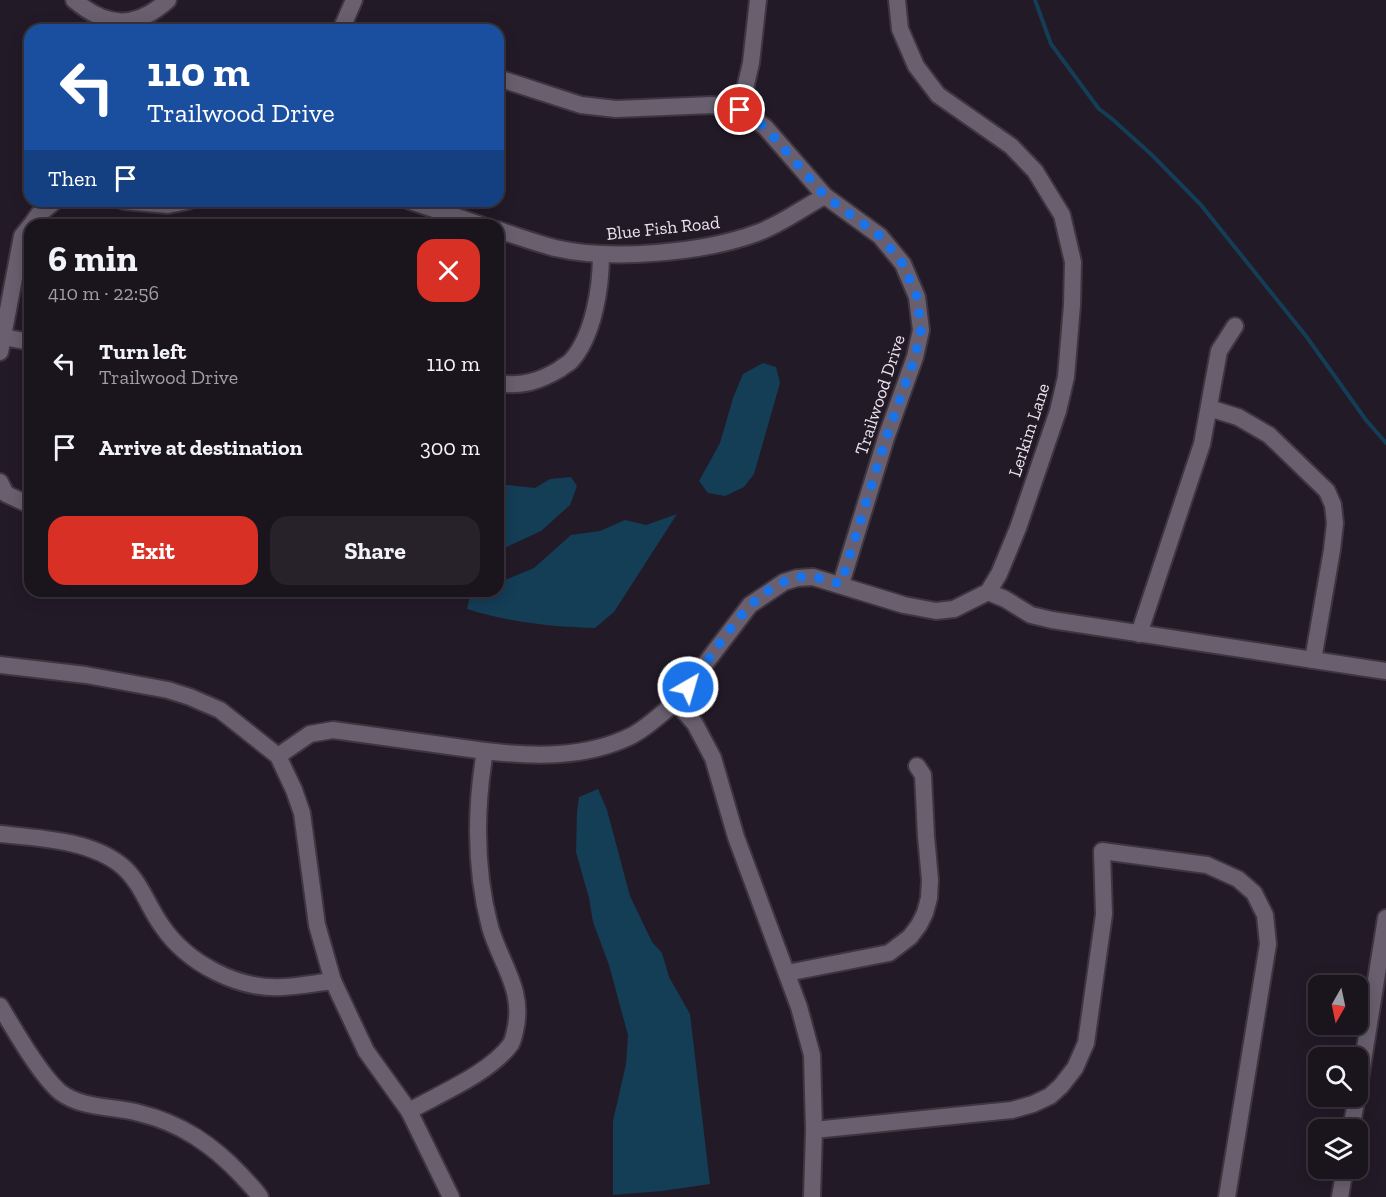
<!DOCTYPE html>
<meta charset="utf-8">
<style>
:root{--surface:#1a141d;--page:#27212a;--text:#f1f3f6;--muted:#9f9ea4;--line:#38333b;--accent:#d93025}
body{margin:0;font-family:"Zilla Slab",serif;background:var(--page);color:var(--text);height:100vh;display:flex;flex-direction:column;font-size:22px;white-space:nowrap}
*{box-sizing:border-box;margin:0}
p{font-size:20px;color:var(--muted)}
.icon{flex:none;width:33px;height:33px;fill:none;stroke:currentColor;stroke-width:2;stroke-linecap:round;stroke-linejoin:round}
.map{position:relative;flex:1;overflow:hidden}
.details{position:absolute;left:24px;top:219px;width:480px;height:378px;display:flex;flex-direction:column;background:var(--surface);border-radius:18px;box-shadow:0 3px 15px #0003,0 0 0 2px var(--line)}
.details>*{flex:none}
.top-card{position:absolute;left:24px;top:24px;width:480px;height:183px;border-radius:18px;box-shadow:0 3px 15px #0003,0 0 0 2px var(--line);background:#1a4fa0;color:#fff;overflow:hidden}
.needle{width:39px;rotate:189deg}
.fabs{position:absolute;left:1308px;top:975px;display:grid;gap:12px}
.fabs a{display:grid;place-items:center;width:60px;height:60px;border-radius:12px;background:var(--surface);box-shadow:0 3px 15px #0003,0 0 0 2px var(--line);font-size:30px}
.pin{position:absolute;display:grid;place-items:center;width:51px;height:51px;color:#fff;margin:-26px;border:3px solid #fff;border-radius:50%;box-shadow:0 2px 6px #0007}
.me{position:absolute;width:66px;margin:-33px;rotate:38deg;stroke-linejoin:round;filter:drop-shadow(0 0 4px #0008)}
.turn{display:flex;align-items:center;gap:21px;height:126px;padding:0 24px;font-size:27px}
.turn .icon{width:78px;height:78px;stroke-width:2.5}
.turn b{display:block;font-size:42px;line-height:51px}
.then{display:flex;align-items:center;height:57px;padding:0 24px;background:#0003;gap:12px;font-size:22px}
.round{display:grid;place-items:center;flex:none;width:63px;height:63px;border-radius:18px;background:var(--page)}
.summary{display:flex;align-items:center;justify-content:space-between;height:102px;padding:0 24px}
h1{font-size:36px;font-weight:800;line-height:45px}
.primary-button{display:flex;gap:12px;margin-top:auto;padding:12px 24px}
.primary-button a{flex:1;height:69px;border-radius:18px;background:var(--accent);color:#fff;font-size:24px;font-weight:800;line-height:69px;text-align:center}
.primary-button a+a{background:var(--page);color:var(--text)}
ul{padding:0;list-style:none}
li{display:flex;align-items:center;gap:18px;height:84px;padding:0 24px}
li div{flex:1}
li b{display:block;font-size:22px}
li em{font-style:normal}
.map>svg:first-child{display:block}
</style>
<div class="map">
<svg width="1386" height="1197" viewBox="0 0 1386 1197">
<rect width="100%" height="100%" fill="#231a27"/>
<g fill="#143d56">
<polygon points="763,363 776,367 780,383 754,474 744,487 725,496 708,493 699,481 720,443 733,398 743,374"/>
<polygon points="571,477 577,486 570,505 541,531 498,551 498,484 535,488 550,479"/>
<path d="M677,514l-63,98 -19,16c-44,-1 -86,-6 -128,-19l4,-17 27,-1v-8l36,-15 37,-33 29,-4 25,-11 21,5z"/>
<polygon points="598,789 607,810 630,896 652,942 662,953 669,977 690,1014 710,1184 662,1191 613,1195 613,1121 626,1064 628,1035 609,965 593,922 589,898 576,852 577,812 579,797"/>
</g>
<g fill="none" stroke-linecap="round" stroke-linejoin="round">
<polyline stroke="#143d56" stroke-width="4" points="1035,0 1051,44 1099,109 1111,118 1152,155 1201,205 1306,336 1366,420 1386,443"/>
<defs>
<g id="minor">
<path d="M74,0c33,28 62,29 94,0"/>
<polyline points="758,0 751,63 740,110 765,127 825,196 880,236 903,264 917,297 921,330 915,357 886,438 841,584"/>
<polyline points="341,30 354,0"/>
<polyline points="498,78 581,105 616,109 713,105 740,110"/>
<polyline points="124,201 168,205 188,201"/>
<polyline points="410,201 481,225"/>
<polyline points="31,225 38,215 55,201"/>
<path d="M498,230c19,6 38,13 57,18 56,13 148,5 202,-15 25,-9 45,-25 68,-37"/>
<polyline points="3,337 30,342"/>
<polyline points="0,352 22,236 30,226"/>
<path d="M498,383c24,4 42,-2 62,-14 3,-3 8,-5 11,-8 23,-26 30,-74 30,-107"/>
<polyline points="1209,408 1238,417 1269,435 1327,491 1333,505 1335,523 1332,550 1313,660"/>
<polyline points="0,482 6,494 30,505"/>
<polyline points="988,592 1005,599 1031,615 1052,620 1386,671"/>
<polyline points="1139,634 1202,444 1219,351 1235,326"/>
<polyline points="0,665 86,675 168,690 190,697 220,710 278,756 294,790 302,813 317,925 333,981 366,1051 409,1111"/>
<polyline points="278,756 310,734 333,730 485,751"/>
<path d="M0,834c38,4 91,6 122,32 19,16 26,41 40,60 25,37 76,64 121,61 17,-1 33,-4 50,-6"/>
<polyline points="787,973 889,953 910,937 919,925 925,913 929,898 930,880 926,836 923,775 917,766"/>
<path d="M0,1006c14,23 40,69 60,86 22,17 54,14 79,21 42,10 74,32 103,63 6,7 13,13 18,21"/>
<polyline points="1358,1092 1386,918"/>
<polyline points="814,1130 1012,1110 1033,1104 1050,1096 1061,1086 1075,1068 1086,1043 1104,914 1102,851 1207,865 1238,879 1254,893 1265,915 1268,944 1227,1197"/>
<polyline points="1351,1130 1357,1096"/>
<path d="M451,1197l-42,-86c32,-18 81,-38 102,-67 2,-4 3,-8 4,-13 10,-41 -14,-66 -25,-104 -15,-57 -15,-117 -5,-176 49,6 101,7 146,-15 16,-8 31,-23 45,-34"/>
<polyline points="812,1197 814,1130 812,1055 799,1007 736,837 713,758 695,724 676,702 750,605 784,582 797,578 813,577 904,605 936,611 954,609 988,592 999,574 1018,528 1058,411 1066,377 1072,305 1073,262 1062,215 1035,171 1011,146 938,95 916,66 900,29 897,0"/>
<polyline points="1340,1197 1345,1168"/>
</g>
</defs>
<use href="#minor" stroke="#3d3641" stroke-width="20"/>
<use href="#minor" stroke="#695f6e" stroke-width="16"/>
</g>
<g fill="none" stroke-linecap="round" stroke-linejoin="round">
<path stroke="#1a73e8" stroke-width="10" stroke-dasharray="0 18" d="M688,687c29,-35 60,-99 108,-109 15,-4 30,2 45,6l45,-146 29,-81 6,-27 -4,-33 -14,-33 -23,-28 -55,-40 -60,-69 -25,-17"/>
</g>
<g text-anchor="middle" stroke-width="6" stroke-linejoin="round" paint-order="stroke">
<g font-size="18" fill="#ebe5ee" stroke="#231a27">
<text transform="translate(663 228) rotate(-6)" y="6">Blue Fish Road</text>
<text transform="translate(880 395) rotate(-72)" y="6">Trailwood Drive</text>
<text transform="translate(1029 430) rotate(-72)" y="6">Lerkim Lane</text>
</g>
</g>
</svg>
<div class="fabs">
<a><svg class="needle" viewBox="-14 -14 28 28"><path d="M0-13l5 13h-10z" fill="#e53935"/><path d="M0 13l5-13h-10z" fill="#9f9ea4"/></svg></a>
<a><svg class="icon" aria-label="search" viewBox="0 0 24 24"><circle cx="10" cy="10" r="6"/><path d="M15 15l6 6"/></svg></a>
<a><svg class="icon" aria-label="layers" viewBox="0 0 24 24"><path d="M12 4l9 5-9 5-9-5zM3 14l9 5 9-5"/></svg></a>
</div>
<div class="pin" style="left:740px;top:110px;background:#d93025"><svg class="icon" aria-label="arrive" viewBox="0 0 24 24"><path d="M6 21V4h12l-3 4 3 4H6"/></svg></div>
<svg class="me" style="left:688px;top:687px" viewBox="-20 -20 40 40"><circle r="17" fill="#1a73e8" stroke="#fff" stroke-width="3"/><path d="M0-11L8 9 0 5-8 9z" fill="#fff"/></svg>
<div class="top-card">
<div class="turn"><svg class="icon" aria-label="left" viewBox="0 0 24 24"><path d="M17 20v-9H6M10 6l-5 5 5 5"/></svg><div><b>110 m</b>Trailwood Drive</div></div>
<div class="then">Then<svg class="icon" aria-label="arrive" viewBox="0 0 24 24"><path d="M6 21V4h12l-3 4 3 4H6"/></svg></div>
</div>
<section class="details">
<div class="summary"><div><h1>6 min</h1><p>410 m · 22:56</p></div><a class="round" style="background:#d93025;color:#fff"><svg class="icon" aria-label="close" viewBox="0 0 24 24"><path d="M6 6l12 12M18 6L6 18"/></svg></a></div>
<ul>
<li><svg class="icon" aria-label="left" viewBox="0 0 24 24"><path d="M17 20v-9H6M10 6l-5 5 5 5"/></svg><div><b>Turn left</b><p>Trailwood Drive</p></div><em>110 m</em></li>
<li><svg class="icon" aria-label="arrive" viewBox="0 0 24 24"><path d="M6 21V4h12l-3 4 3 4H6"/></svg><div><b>Arrive at destination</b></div><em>300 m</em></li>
</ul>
<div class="primary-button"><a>Exit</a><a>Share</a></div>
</section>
</div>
